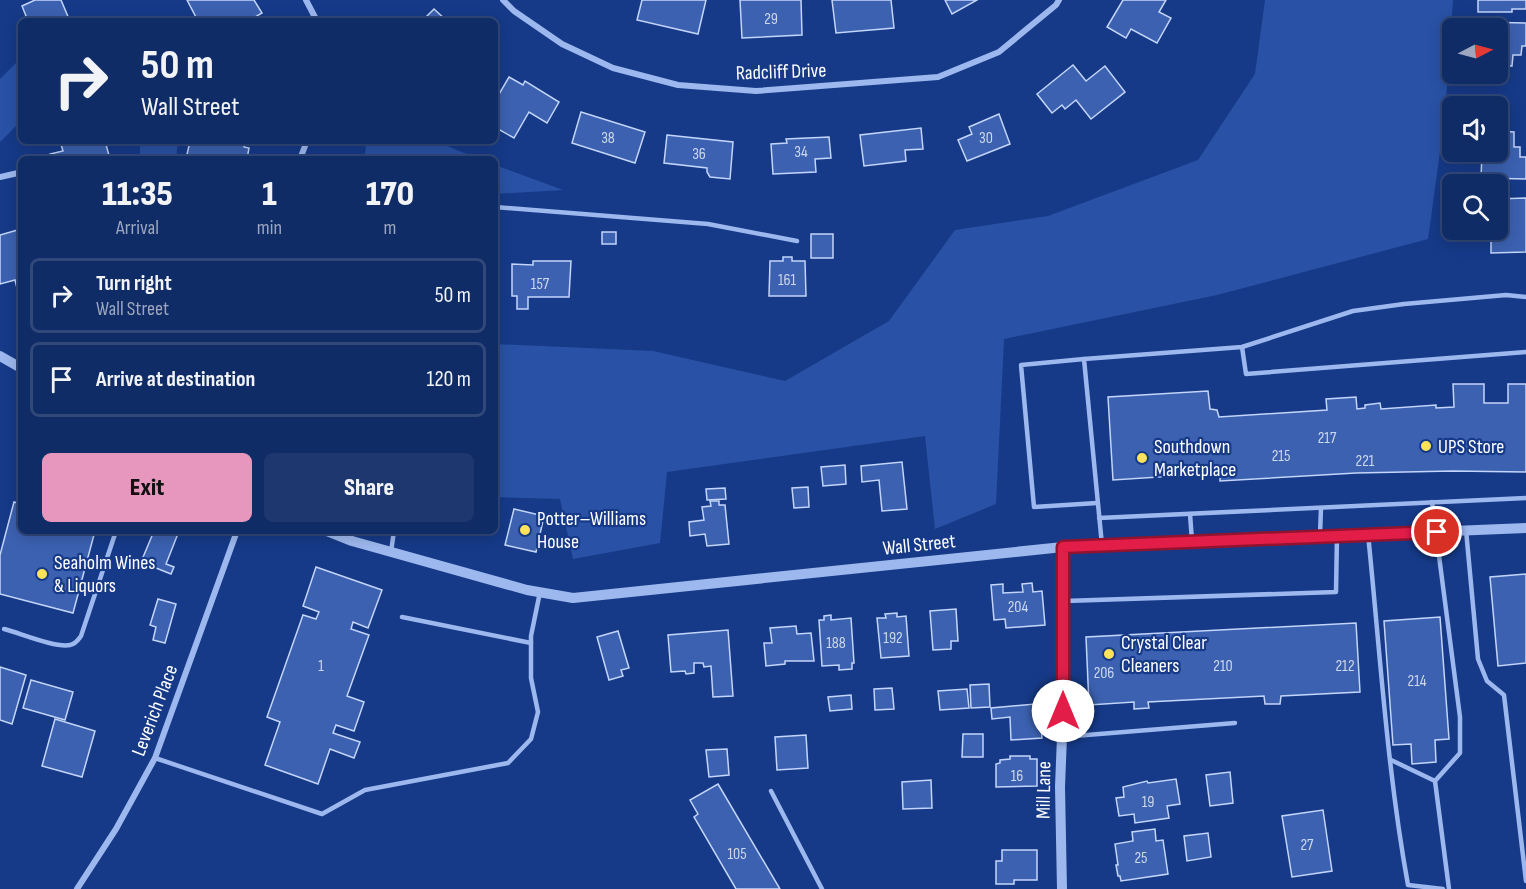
<!DOCTYPE html>
<meta charset="utf-8">
<style>
:root{--surface:#102c66;--page:#1e386f;--text:#f1f3f6;--muted:#9ca7bf;--line:#30487a;--accent:#e797bd}
body{margin:0;font-family:"Sofia Sans Condensed",sans-serif;background:var(--page);color:var(--text);height:100vh;display:flex;flex-direction:column;font-size:22px;white-space:nowrap}
*{box-sizing:border-box;margin:0}
p{font-size:20px;color:var(--muted)}
.icon{flex:none;width:33px;height:33px;fill:none;stroke:currentColor;stroke-width:2;stroke-linecap:round;stroke-linejoin:round}
.map{position:relative;flex:1;overflow:hidden}
.drawer{position:absolute;left:18px;top:156px;width:480px;height:378px;display:flex;flex-direction:column;background:var(--surface);border-radius:9px;box-shadow:0 3px 15px #0003,0 0 0 2px var(--line)}
.drawer>*{flex:none}
.banner{position:absolute;left:18px;top:18px;width:480px;height:126px;border-radius:9px;box-shadow:0 3px 15px #0003,0 0 0 2px var(--line);background:#102c66;color:var(--text);overflow:hidden}
.needle{width:39px;rotate:84deg}
.fabs{position:absolute;left:1442px;top:18px;display:grid;gap:12px}
.fabs a{display:grid;place-items:center;width:66px;height:66px;border-radius:9px;background:var(--surface);box-shadow:0 3px 15px #0003,0 0 0 2px var(--line);font-size:30px}
.pin{position:absolute;display:grid;place-items:center;width:51px;height:51px;color:#fff;margin:-26px;border:3px solid #fff;border-radius:50%;box-shadow:0 2px 6px #0007}
.me{position:absolute;width:66px;margin:-33px;rotate:0deg;stroke-linejoin:round;filter:drop-shadow(0 0 4px #0008)}
.turn{display:flex;align-items:center;gap:21px;height:126px;padding:0 24px;font-size:27px}
.turn .icon{width:78px;height:78px;stroke-width:2.5}
.turn b{display:block;font-size:42px;line-height:51px}
.eta{display:flex;justify-content:space-evenly;align-items:center;height:102px;text-align:center}
.eta b{font-size:36px;font-weight:800;line-height:42px}
.action{display:flex;gap:12px;margin-top:auto;padding:12px 24px}
.action a{flex:1;height:69px;border-radius:9px;background:var(--accent);color:#111;font-size:24px;font-weight:800;line-height:69px;text-align:center}
.action a+a{background:var(--page);color:var(--text)}
ul{padding:0;list-style:none}
li{display:flex;align-items:center;gap:18px;height:75px;margin:0 12px 9px;padding:0 12px;border:3px solid var(--line);border-radius:9px}
li div{flex:1}
li b{display:block;font-size:22px}
li em{font-style:normal}
.map>svg:first-child{display:block}
</style>
<div class="map">
<svg width="1526" height="889" viewBox="0 0 1526 889">
<rect width="100%" height="100%" fill="#163a88"/>
<g fill="#2952a6">
<polygon points="1265,0 1453,0 1445,115 1428,239 1217,295 1004,339 996,504 935,529 925,436 667,472 660,543 573,559 560,499 495,497 495,344 653,351 785,381 889,321 955,230 1048,216 1198,160 1255,74"/>
<polygon points="21,58 21,121 0,142 0,79"/>
<polygon points="140,141 178,141 176,159 140,159"/>
<polygon points="367,141 435,141 479,159 364,159"/>
<polygon points="495,165 563,190 495,194"/>
</g>
<g fill="#3b61b0" stroke="#c3d5fa" stroke-width="1.5">
<polygon points="35,0 61,0 69,19 65,21 28,21 22,6"/>
<polygon points="187,0 254,0 262,13 248,21 198,21"/>
<polygon points="642,0 706,0 698,34 637,20"/>
<polygon points="740,0 801,0 802,35 742,38"/>
<polygon points="832,0 891,0 894,28 836,33"/>
<polygon points="945,0 977,0 952,14"/>
<polygon points="1123,0 1166,0 1159,12 1171,18 1157,43 1131,29 1126,38 1107,27"/>
<polygon points="1478,0 1526,0 1526,9 1512,9 1512,12 1478,12"/>
<polygon points="434,9 447,21 422,21"/>
<polygon points="1478,22 1526,23 1526,46 1522,46 1521,55 1513,55 1512,66 1497,66 1497,28 1478,28"/>
<polygon points="1073,65 1086,81 1105,66 1125,92 1091,119 1076,100 1065,109 1062,105 1052,113 1037,94"/>
<polygon points="509,77 523,85 525,81 559,102 547,123 529,112 514,138 498,129 495,124 495,101"/>
<polygon points="581,112 645,132 635,163 572,143"/>
<polygon points="999,114 1010,144 967,161 958,140 972,134 969,127"/>
<polygon points="921,128 923,149 905,150 906,161 864,166 860,135"/>
<polygon points="1497,131 1514,132 1514,147 1520,147 1520,157 1526,157 1526,179 1481,178 1482,152 1497,152"/>
<polygon points="667,135 733,142 730,179 710,177 707,172 707,168 664,163"/>
<polygon points="829,137 831,158 815,159 816,172 773,174 771,144 787,143 786,139"/>
<polygon points="60,141 105,141 110,159 51,159 50,154 63,151"/>
<polygon points="190,141 245,141 244,147 249,148 247,159 186,159"/>
<polygon points="1526,198 1526,252 1491,253 1491,230 1497,230 1497,199"/>
<polygon points="21,229 21,287 17,288 15,280 0,284 0,235"/>
<rect x="602" y="232" width="14" height="12"/>
<rect x="811" y="234" width="22" height="24"/>
<polygon points="783,257 792,257 792,261 805,261 806,296 769,296 770,261 783,261"/>
<polygon points="533,261 571,261 569,297 528,297 528,309 517,309 517,296 512,296 512,264 533,265"/>
<polygon points="1453,384 1484,384 1484,403 1508,403 1508,384 1526,384 1526,472 1453,471 1356,473 1220,481 1220,473 1113,480 1108,397 1208,391 1210,409 1217,410 1219,417 1327,410 1326,399 1356,397 1357,409 1365,408 1365,405 1380,403 1381,409 1436,405 1436,408 1454,407"/>
<polygon points="902,462 907,509 882,511 879,480 862,482 861,466"/>
<polygon points="845,465 846,484 823,486 821,467"/>
<polygon points="808,487 809,507 794,508 792,488"/>
<polygon points="725,488 726,499 707,500 706,489"/>
<polygon points="710,501 719,501 719,505 725,505 729,544 707,546 705,534 690,536 689,522 704,520 702,507 711,506"/>
<polygon points="14,502 21,504 21,531 95,531 73,613 0,594 0,555"/>
<polygon points="514,509 544,516 536,552 505,545"/>
<polygon points="154,531 179,531 166,564 174,567 171,574 141,562"/>
<polygon points="316,567 382,590 368,628 353,622 351,629 369,635 347,696 364,702 354,731 336,725 333,733 360,742 354,758 330,749 318,784 265,765 280,722 267,717 303,615 316,619 319,612 303,606"/>
<polygon points="1526,574 1526,663 1498,666 1490,577"/>
<polygon points="1032,583 1033,592 1042,591 1045,625 1006,628 1005,619 994,620 991,585 1003,584 1003,593 1023,592 1022,584"/>
<polygon points="158,599 176,604 165,643 153,640 156,627 150,625"/>
<polygon points="956,609 958,641 951,641 951,649 933,650 930,611"/>
<polygon points="897,613 897,617 906,616 909,656 881,658 877,618 886,618 885,614"/>
<polygon points="831,615 831,620 851,618 854,663 852,663 852,669 839,670 839,665 822,666 819,620 824,620 824,616"/>
<polygon points="1440,617 1449,739 1435,740 1436,762 1412,764 1411,744 1393,745 1384,621"/>
<polygon points="1356,623 1360,692 1281,696 1280,704 1265,704 1264,696 1148,702 1149,708 1134,709 1134,702 1089,705 1086,637"/>
<polygon points="796,626 797,634 811,633 814,661 785,661 785,664 766,666 764,643 772,643 770,628"/>
<polygon points="728,630 733,696 713,697 711,666 704,667 703,663 694,663 694,673 686,674 685,671 671,672 668,635"/>
<polygon points="618,631 629,668 621,670 623,676 609,680 597,637"/>
<polygon points="0,667 26,675 12,724 0,720"/>
<polygon points="31,680 73,692 65,720 23,708"/>
<polygon points="989,684 990,707 971,708 970,685"/>
<polygon points="892,688 894,709 875,710 874,689"/>
<polygon points="967,689 969,708 940,710 938,691"/>
<polygon points="851,695 852,709 830,711 828,697"/>
<polygon points="1035,704 1036,714 1040,713 1042,738 1011,740 1010,717 992,719 991,708"/>
<polygon points="55,719 95,731 82,777 42,766"/>
<polygon points="963,734 983,734 983,757 962,757"/>
<polygon points="806,735 808,768 777,770 775,737"/>
<polygon points="727,749 729,775 709,777 706,750"/>
<polygon points="1010,756 1030,756 1030,759 1037,759 1037,786 996,787 996,764 1000,763 1000,760 1010,759"/>
<polygon points="1230,772 1233,803 1210,806 1206,775"/>
<polygon points="1176,779 1180,804 1167,806 1169,818 1135,823 1134,814 1119,816 1116,798 1124,797 1123,787 1147,781 1148,783"/>
<polygon points="931,780 932,808 903,809 902,782"/>
<polygon points="718,784 780,889 736,889 694,817 698,814 690,800"/>
<polygon points="1323,810 1332,871 1292,877 1282,816"/>
<polygon points="1155,829 1156,841 1163,840 1168,874 1121,881 1120,876 1118,876 1116,865 1118,865 1115,844 1133,841 1132,832"/>
<polygon points="1208,833 1211,857 1187,861 1184,836"/>
<polygon points="1002,850 1037,850 1037,880 1014,880 1014,884 996,884 996,861 1002,861"/>
</g>
<g fill="none" stroke-linecap="round" stroke-linejoin="round">
<g stroke="#9db8ee" stroke-width="4.5">
<polyline points="495,207 708,224 797,241"/>
<polyline points="1242,347 1246,374 1526,352"/>
<polyline points="1084,359 1021,365 1034,507 1097,503"/>
<polyline points="1432,502 1460,717 1460,753 1435,781 1449,889"/>
<polyline points="1190,514 1192,541"/>
<polyline points="1099,518 1526,498"/>
<polyline points="1466,530 1478,659 1487,681 1504,695 1526,881"/>
<path d="M1368,534c12,117 19,236 40,351l35,4"/>
<polyline points="1320,535 1321,508"/>
<polyline points="1102,545 1084,359 1242,347 1353,311 1404,304 1506,295 1526,297"/>
<polyline points="391,552 394,531"/>
<polyline points="1065,601 1336,592 1337,536"/>
<polyline points="402,617 531,643"/>
<path d="M4,629c16,4 51,19 66,16 6,-1 8,-5 11,-9l35,-105"/>
<polyline points="1062,737 1235,723"/>
<polyline points="155,758 322,814 365,790 508,763 531,739 538,712 531,678 531,636 540,592"/>
<polyline points="1391,760 1435,781"/>
<polyline points="771,791 822,889"/>
</g>
<g stroke="#9db8ee" stroke-width="6">
<polyline points="306,0 317,21"/>
<polyline points="503,0 514,11 562,44 613,68 678,85 756,91 938,77 999,52 1056,5 1059,0"/>
<polyline points="300,159 307,141"/>
<polyline points="0,177 18,173"/>
<polyline points="77,889 116,829 155,758 237,531"/>
</g>
<g stroke="#9db8ee" stroke-width="10">
<polyline points="0,356 21,368"/>
<polyline points="327,531 352,541 527,590 573,598 1063,547 1526,528"/>
<polyline points="1062,889 1060,787 1063,711 1063,547"/>
</g>
</g>
<g fill="none" stroke-linecap="round" stroke-linejoin="round">
<defs>
<polyline id="route" points="1063,711 1063,547 1437,532"/>
</defs>
<use href="#route" stroke="#92132f" stroke-width="15"/>
<use href="#route" stroke="#e11d48" stroke-width="10"/>
</g>
<g fill="#ffe35a" stroke="#163a88" stroke-width="2">
<circle cx="1426" cy="446" r="6"/>
<circle cx="1142" cy="458" r="6"/>
<circle cx="525" cy="530" r="6"/>
<circle cx="42" cy="574" r="6"/>
<circle cx="1109" cy="654" r="6"/>
</g>
<g text-anchor="middle" stroke-width="4.5" stroke-linejoin="round" paint-order="stroke">
<g font-size="16" fill="#ced8eb">
<text x="771" y="24">29</text>
<text x="608" y="143">38</text>
<text x="986" y="143">30</text>
<text x="801" y="157">34</text>
<text x="699" y="159">36</text>
<text x="787" y="285">161</text>
<text x="540" y="289">157</text>
<text x="1327" y="443">217</text>
<text x="1281" y="461">215</text>
<text x="1365" y="466">221</text>
<text x="1018" y="612">204</text>
<text x="893" y="643">192</text>
<text x="836" y="648">188</text>
<text x="321" y="671">1</text>
<text x="1223" y="671">210</text>
<text x="1345" y="671">212</text>
<text x="1104" y="678">206</text>
<text x="1417" y="686">214</text>
<text x="1017" y="781">16</text>
<text x="1148" y="807">19</text>
<text x="1307" y="850">27</text>
<text x="737" y="859">105</text>
<text x="1141" y="863">25</text>
</g>
<g font-size="20" fill="#fff" stroke="#163a88">
<text transform="translate(781 71) rotate(-2)" y="7">Radcliff Drive</text>
<text transform="translate(919 544) rotate(-6)" y="7">Wall Street</text>
<text transform="translate(154 710) rotate(-69)" y="7">Leverich Place</text>
<text transform="translate(1043 790) rotate(-89)" y="7">Mill Lane</text>
</g>
<g font-size="20" fill="#fff" stroke="#163a88" text-anchor="start">
<text x="1154" y="453">Southdown<tspan x="1154" dy="23">Marketplace</tspan></text>
<text x="1438" y="453">UPS Store</text>
<text x="537" y="525">Potter–Williams<tspan x="537" dy="23">House</tspan></text>
<text x="54" y="569">Seaholm Wines<tspan x="54" dy="23">&amp; Liquors</tspan></text>
<text x="1121" y="649">Crystal Clear<tspan x="1121" dy="23">Cleaners</tspan></text>
</g>
</g>
</svg>
<div class="fabs">
<a><svg class="needle" viewBox="-14 -14 28 28"><path d="M0-13l5 13h-10z" fill="#e53935"/><path d="M0 13l5-13h-10z" fill="#9ca7bf"/></svg></a>
<a><svg class="icon" aria-label="sound" viewBox="0 0 24 24"><path d="M4 9h4l5-4v14l-5-4H4zM17 9q2 3 0 6"/></svg></a>
<a><svg class="icon" aria-label="search" viewBox="0 0 24 24"><circle cx="10" cy="10" r="6"/><path d="M15 15l6 6"/></svg></a>
</div>
<div class="pin" style="left:1437px;top:532px;background:#d93025"><svg class="icon" aria-label="arrive" viewBox="0 0 24 24"><path d="M6 21V4h12l-3 4 3 4H6"/></svg></div>
<svg class="me" style="left:1063px;top:711px" viewBox="-20 -20 40 40"><circle r="19" fill="#fff"/><path d="M0-13L10 11 0 6-10 11z" fill="#e11d48"/></svg>
<div class="banner">
<div class="turn"><svg class="icon" aria-label="right" viewBox="0 0 24 24"><path d="M7 20v-9h11M14 6l5 5-5 5"/></svg><div><b>50 m</b>Wall Street</div></div>
</div>
<section class="drawer">
<div class="eta">
<div><b>11:35</b><p>Arrival</p></div>
<div><b>1</b><p>min</p></div>
<div><b>170</b><p>m</p></div>
</div>
<ul>
<li><svg class="icon" aria-label="right" viewBox="0 0 24 24"><path d="M7 20v-9h11M14 6l5 5-5 5"/></svg><div><b>Turn right</b><p>Wall Street</p></div><em>50 m</em></li>
<li><svg class="icon" aria-label="arrive" viewBox="0 0 24 24"><path d="M6 21V4h12l-3 4 3 4H6"/></svg><div><b>Arrive at destination</b></div><em>120 m</em></li>
</ul>
<div class="action"><a>Exit</a><a>Share</a></div>
</section>
</div>
